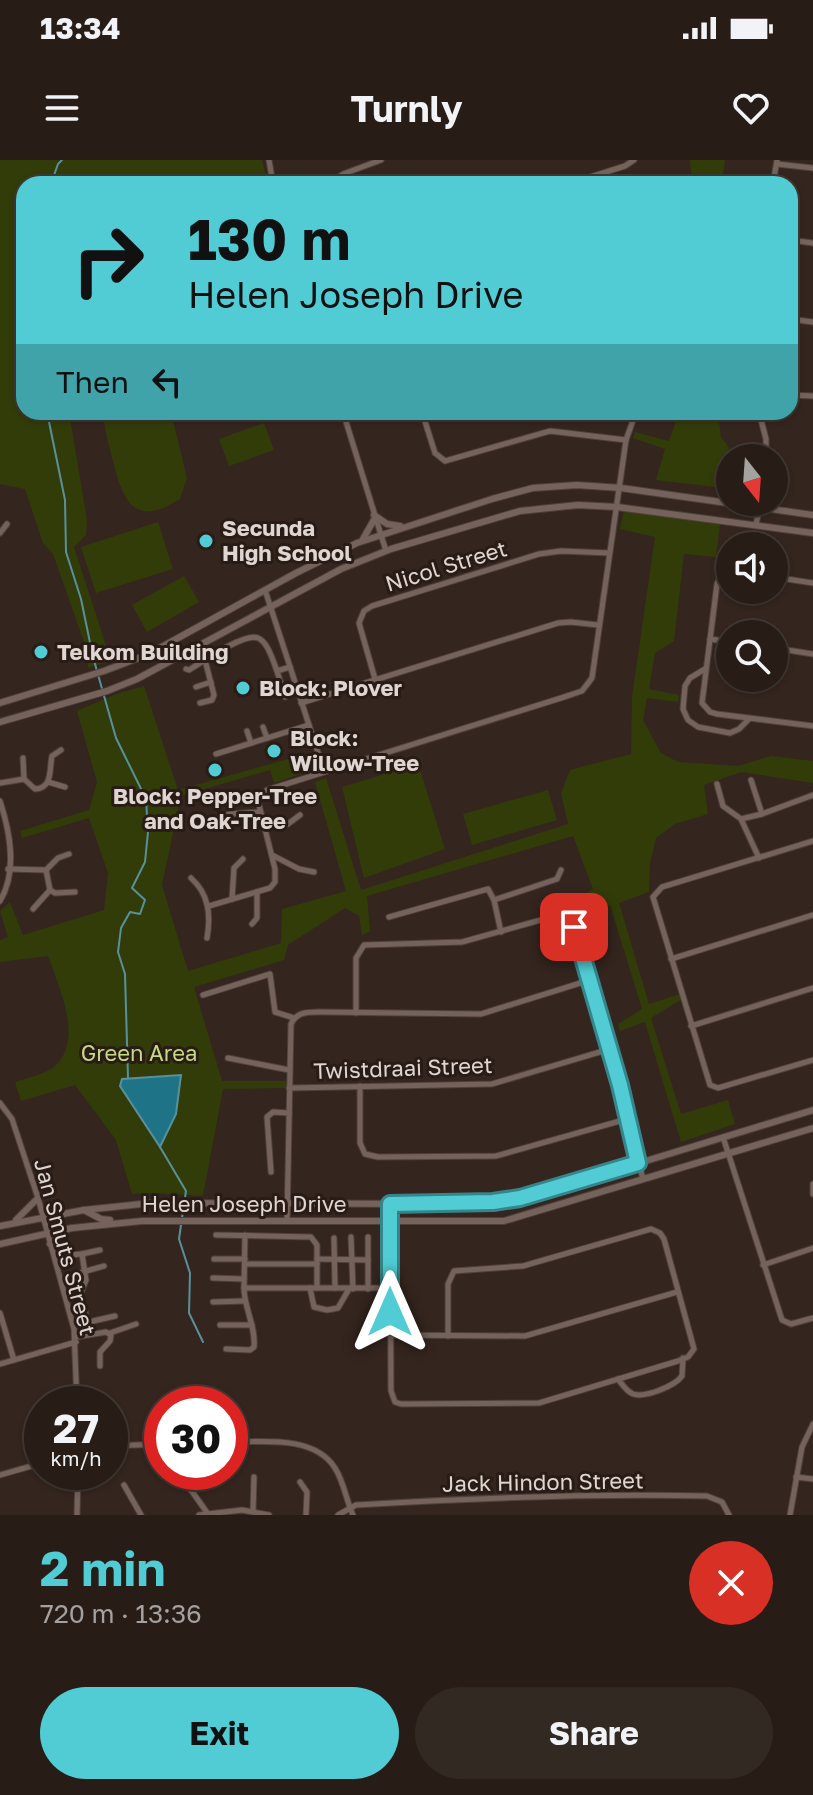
<!DOCTYPE html>
<meta charset="utf-8">
<style>
:root{--surface:#271c16;--page:#332923;--text:#f1f3f6;--muted:#a4a1a1;--line:#433a35;--accent:#51ccd4}
body{margin:0;font-family:"Golos Text",sans-serif;background:var(--page);color:var(--text);height:100vh;display:flex;flex-direction:column;font-size:30px;white-space:nowrap}
*{box-sizing:border-box;margin:0}
p{font-size:26px;color:var(--muted)}
.icon{flex:none;width:44px;height:44px;fill:none;stroke:currentColor;stroke-width:2;stroke-linecap:round;stroke-linejoin:round}
.map{position:relative;height:1355px;overflow:hidden}
.panel{display:flex;flex-direction:column;background:var(--surface);flex:1}
.panel>*{flex:none}
.hud{position:absolute;left:16px;top:16px;width:782px;height:244px;border-radius:24px;box-shadow:0 2px 6px #0004,0 0 0 2px var(--line);background:#51ccd4;color:#111;overflow:hidden}
.needle{width:52px;rotate:163deg}
.controls{position:absolute;left:716px;top:284px;display:grid;gap:16px}
.controls a{display:grid;place-items:center;width:72px;height:72px;border-radius:50%;background:var(--surface);box-shadow:0 2px 6px #0004,0 0 0 2px var(--line);font-size:40px}
.speed{position:absolute;left:24px;top:1226px;display:flex;gap:16px;font-size:40px;font-weight:700;text-align:center}
.speed>*{display:grid;place-content:center;width:104px;height:104px;border-radius:50%;background:var(--surface);box-shadow:0 2px 6px #0004,0 0 0 2px var(--line);line-height:1}
.speed small{font-size:20px;font-weight:400}
.speed .limit{border:12px solid #d22;background:#fff;color:#111}
.pin{position:absolute;display:grid;place-items:center;width:68px;height:68px;color:#fff;margin:-34px;border-radius:16px;box-shadow:0 4px 12px #0006}
.me{position:absolute;width:88px;margin:-44px;rotate:0deg;stroke-linejoin:round;filter:drop-shadow(0 0 6px #0008)}
.turn{display:flex;align-items:center;gap:28px;height:168px;padding:0 40px;font-size:36px}
.turn .icon{width:104px;height:104px;stroke-width:2.5}
.turn b{display:block;font-size:56px;line-height:68px}
.then{display:flex;align-items:center;height:76px;padding:0 40px;background:#0003;gap:16px;font-size:30px}
.round{display:grid;place-items:center;flex:none;width:84px;height:84px;border-radius:42px;background:var(--page)}
.head{display:flex;align-items:center;justify-content:space-between;height:136px;padding:0 40px}
h1{font-size:48px;font-weight:700;line-height:60px;color:var(--accent)}
.primary-button{display:flex;gap:16px;margin-top:auto;padding:16px 40px}
.primary-button a{flex:1;height:92px;border-radius:48px;background:var(--accent);color:#111;font-size:32px;font-weight:700;line-height:92px;text-align:center}
.primary-button a+a{background:var(--page);color:var(--text)}
.status{display:flex;justify-content:space-between;align-items:center;height:56px;padding:0 40px;background:var(--surface);direction:ltr}
.status svg{height:22px;fill:currentColor}
header{display:flex;justify-content:space-between;align-items:center;height:104px;padding:0 40px;background:var(--surface);font-size:36px;font-weight:700}
.map>svg:first-child{display:block}
</style>
<div class="status"><b>13:34</b><svg viewBox="0 0 49 12"><path d="M0 12V9h3v3zM5 12V6h3v6zM10 12V3h3v9zM15 12V0h3v12zM26 1h20v11H26zM47 4h2v5h-2z"/></svg></div>
<header><svg class="icon" aria-label="menu" viewBox="0 0 24 24"><path d="M4 6h16M4 12h16M4 18h16"/></svg>Turnly<svg class="icon" aria-label="heart" viewBox="0 0 24 24"><path d="M12 20l-8-8c-3-5 5-10 8-4 3-6 11-1 8 4z"/></svg></header>
<div class="map">
<svg width="813" height="1355" viewBox="0 0 813 1355">
<rect width="100%" height="100%" fill="#34251e"/>
<g fill="#323c09">
<polygon points="0,0 262,0 268,24 24,24 24,252 69,252 87,360 86,375 74,387 111,501 88,508 85,485 53,394 43,383 25,329 0,324"/>
<polygon points="690,0 725,0 722,24 692,24"/>
<path d="M103,252h68l16,66 -7,21c-45,29 -57,3 -67,-38 -4,-16 -9,-32 -10,-49z"/>
<polygon points="679,252 718,252 721,278 729,287 723,328 656,320 665,289 633,278 635,272 669,281"/>
<polygon points="264,263 274,290 229,306 219,279"/>
<path d="M624,350l96,14 -4,33 -32,-3 -10,87 -19,12 -6,36 30,6 -1,7 -31,-4 -4,22 18,33 17,9 60,4 33,-10 42,5v22l-72,-11 -37,13 4,29 -33,10 -19,14 -6,25 -1,29 -30,11 30,101 31,-10 2,5 -31,19 30,96 47,-14 7,24 -54,18 -36,-120 -25,9 -2,-7 24,-15 -32,-104 -27,8 -11,-11 21,-13 -20,-53 -206,60 3,35 -8,4 -3,-19 -14,-8 -57,37 -4,15 -90,27 28,94h65v7l-64,1 -20,107 -50,-3 -21,1 -16,-54 -41,-55 -54,16 -6,-19c12,-4 32,-8 41,-17 28,-28 2,-79 -8,-109l-48,6v-22l8,-3 -8,-26 10,-9 13,33 81,-25 4,-37 -19,-55 -67,20 -2,-7 69,-21 8,-28 -20,-71 39,-17 28,-8 34,104 135,-38 5,16 -44,15 -4,-13 -89,26 -19,89 26,86 93,-28 1,-34 64,-18 -31,-109 11,-4 35,112 207,-66 -7,-31 9,-23 61,-16 1,-57 23,-160 -35,-8z"/>
<polygon points="158,362 173,409 96,433 81,387"/>
<polygon points="184,416 199,442 147,472 132,445"/>
<polygon points="418,604 445,689 364,718 342,627"/>
<polygon points="548,630 557,660 472,685 463,654"/>
</g>
<polygon fill="#1e7486" stroke="#58919c" stroke-width="2" points="181,915 176,954 160,987 120,926 122,919"/>
<g fill="none" stroke-linecap="round" stroke-linejoin="round">
<g stroke="#58919c" stroke-width="2">
<polyline points="51,24 58,4 62,0"/>
<polyline points="47,252 65,340 66,392 81,439 93,497 116,578 146,639 148,672 145,702 132,728 145,740 140,754 130,752 121,768 118,792 125,814 128,918"/>
<polyline points="160,987 186,1031 182,1058"/>
<polyline points="181,1065 179,1079 190,1113 189,1153 203,1182"/>
</g>
<defs>
<g id="minor">
<polyline points="269,0 273,24"/>
<polyline points="777,4 813,8"/>
<polyline points="329,24 343,14 381,0"/>
<polyline points="568,24 625,6 634,0"/>
<polyline points="773,24 777,0"/>
<polyline points="790,80 813,83"/>
<polyline points="790,159 813,162"/>
<polyline points="790,235 813,236"/>
<polyline points="343,252 386,391"/>
<polyline points="422,252 435,293 445,301 550,271 626,280"/>
<polyline points="759,252 766,279 766,298"/>
<polyline points="345,256 359,252"/>
<polyline points="756,364 761,342"/>
<polyline points="0,373 7,364"/>
<polyline points="730,412 720,417 717,424 702,543 710,552 717,554 813,566"/>
<polyline points="774,417 813,423"/>
<polyline points="265,430 324,611"/>
<polyline points="710,479 730,482"/>
<polyline points="774,488 813,494"/>
<path d="M186,509l3,1c13,-8 56,-38 69,-32 10,4 15,23 19,33l13,-4"/>
<polyline points="705,509 690,518 685,526 683,549 688,560 698,567 730,573 739,569 749,559"/>
<polyline points="277,511 285,537"/>
<polyline points="375,519 359,463 364,451 372,446 539,394 561,391 609,393"/>
<polyline points="196,527 211,522"/>
<polyline points="200,543 212,540 214,535 205,500"/>
<polyline points="301,543 558,463 571,462 598,465"/>
<polyline points="263,567 267,578"/>
<polyline points="247,571 251,583"/>
<polyline points="216,594 309,565"/>
<polyline points="23,598 24,619"/>
<polyline points="751,620 762,654"/>
<polyline points="48,622 65,627"/>
<path d="M0,623l24,-4 11,10c18,-1 14,-19 17,-33l9,-6"/>
<polyline points="717,624 723,646 741,659 759,698"/>
<path d="M0,641c10,31 18,70 0,100"/>
<polyline points="741,659 762,654 813,635"/>
<polyline points="203,662 230,654 260,652"/>
<polyline points="264,664 288,664 300,655"/>
<polyline points="813,681 662,727 653,737 710,925 718,928 813,900"/>
<polyline points="272,695 299,709 314,712"/>
<polyline points="8,709 46,710 58,698 69,694"/>
<polyline points="46,710 50,730 55,733 75,732"/>
<path d="M191,718c18,16 20,37 16,60"/>
<polyline points="232,739 234,708 243,699"/>
<polyline points="494,740 557,719 561,710"/>
<polyline points="209,746 270,728 275,722 275,709 258,641 267,630 561,538 582,531 592,518 626,280 636,252"/>
<polyline points="33,749 50,730"/>
<polyline points="389,757 488,729 494,740 501,772"/>
<polyline points="252,764 257,758 257,732"/>
<polyline points="671,799 813,755"/>
<polyline points="203,835 270,814 275,852 294,858"/>
<polyline points="356,853 356,798 364,785 462,782 555,756 567,758 574,767 590,820 643,1019"/>
<polyline points="691,866 813,828"/>
<polyline points="228,898 289,910"/>
<polyline points="360,926 360,983 365,994 378,997 496,996 627,959"/>
<polyline points="289,928 492,924 610,889"/>
<polyline points="0,943 12,959 38,1038 74,1169 77,1244"/>
<polyline points="723,977 782,1160 791,1164 813,1158"/>
<polyline points="271,1012 267,957 273,952 289,953"/>
<polyline points="813,1024 813,1034"/>
<polyline points="390,1044 391,1231 395,1242 401,1244 539,1243 678,1201 688,1197 694,1189 664,1079 660,1073 651,1069 523,1106 454,1111 448,1124 448,1176"/>
<path d="M287,1061l4,-197c6,-13 18,-12 31,-12l159,2 109,-34"/>
<polyline points="216,1075 311,1077 317,1085 317,1128"/>
<polyline points="245,1075 244,1128 389,1128"/>
<polyline points="351,1077 353,1129"/>
<polyline points="368,1077 368,1129"/>
<polyline points="334,1078 335,1128"/>
<polyline points="69,1095 82,1094"/>
<polyline points="214,1099 245,1099"/>
<polyline points="317,1099 368,1100"/>
<polyline points="245,1104 317,1104"/>
<polyline points="763,1105 813,1088"/>
<polyline points="76,1114 104,1106"/>
<polyline points="213,1118 244,1119"/>
<polyline points="310,1128 314,1147 327,1150 338,1148 349,1129"/>
<polyline points="213,1142 244,1141"/>
<polyline points="0,1153 14,1200"/>
<polyline points="89,1162 115,1156"/>
<polyline points="220,1165 252,1165"/>
<polyline points="110,1173 136,1164"/>
<polyline points="92,1174 80,1135 86,1120 82,1094 100,1090"/>
<polyline points="390,1175 525,1176 677,1132"/>
<polyline points="76,1177 106,1172 111,1175 110,1181 100,1192 100,1206"/>
<path d="M226,1189l24,1 4,-3c2,-21 -10,-39 -10,-59"/>
<polyline points="0,1204 76,1182"/>
<path d="M618,1219c4,5 8,12 15,15 12,4 42,-8 49,-18l1,-18"/>
<path d="M230,1282c33,0 84,-7 105,26 9,14 11,32 18,47"/>
<polyline points="110,1286 162,1284"/>
<polyline points="0,1315 42,1303"/>
<polyline points="796,1317 813,1319"/>
<polyline points="181,1322 191,1330 208,1354"/>
<polyline points="300,1322 307,1332 306,1355"/>
<polyline points="124,1325 141,1355"/>
<polyline points="191,1330 206,1316"/>
<polyline points="253,1352 254,1317"/>
<polyline points="77,1355 78,1312"/>
<polyline points="199,1355 242,1350 269,1355"/>
<path d="M338,1355l18,-10c117,-7 233,-12 351,-9l15,6 7,13"/>
<polyline points="790,1355 802,1287 813,1264"/>
</g>
<g id="tertiary">
<polyline points="374,355 387,364 400,366"/>
<polyline points="363,379 375,358"/>
<polyline points="0,543 104,511 149,494 296,413 357,383 492,339 533,328 577,325 621,328 813,355"/>
<polyline points="0,562 107,531 137,519 341,409 391,389 520,351 578,345 617,347 813,373"/>
<polyline points="42,1049 58,1053"/>
<polyline points="84,1050 101,1059 110,1060"/>
<polyline points="16,1060 38,1038"/>
<polyline points="0,1066 84,1050 151,1043 430,1044 493,1042 554,1029 813,950"/>
<polyline points="0,1084 72,1068 142,1061 504,1061 813,968"/>
<polyline points="50,1084 65,1072"/>
</g>
</defs>
<use href="#minor" stroke="#4e413c" stroke-width="7"/>
<use href="#tertiary" stroke="#4e413c" stroke-width="8"/>
<use href="#minor" stroke="#75635b" stroke-width="5"/>
<use href="#tertiary" stroke="#75635b" stroke-width="6"/>
</g>
<g fill="none" stroke-linecap="round" stroke-linejoin="round">
<defs>
<polyline id="route" points="390,1152 390,1044 493,1042 520,1038 638,1003 620,925 574,767"/>
</defs>
<use href="#route" stroke="#35858a" stroke-width="20"/>
<use href="#route" stroke="#51ccd4" stroke-width="14"/>
</g>
<g fill="#51ccd4" stroke="#291b15" stroke-width="3">
<circle cx="206" cy="381" r="8"/>
<circle cx="41" cy="492" r="8"/>
<circle cx="243" cy="528" r="8"/>
<circle cx="274" cy="591" r="8"/>
<circle cx="215" cy="610" r="8"/>
</g>
<g text-anchor="middle" stroke-width="6" stroke-linejoin="round" paint-order="stroke">
<g font-size="22" font-weight="bold" fill="#e0d6d1" stroke="#291b15" text-anchor="start">
<text x="222" y="376">Secunda<tspan x="222" dy="25">High School</tspan></text>
<text x="57" y="500">Telkom Building</text>
<text x="259" y="536">Block: Plover</text>
<text x="290" y="586">Block:<tspan x="290" dy="25">Willow-Tree</tspan></text>
<text x="215" y="644" text-anchor="middle">Block: Pepper-Tree<tspan x="215" dy="25">and Oak-Tree</tspan></text>
</g>
<g font-size="22" fill="#e0d6d1" stroke="#291b15">
<text transform="translate(446 406) rotate(-17)" y="8">Nicol Street</text>
<text transform="translate(403 908) rotate(-2)" y="8">Twistdraai Street</text>
<text x="244" y="1052">Helen Joseph Drive</text>
<text transform="translate(65 1087) rotate(75)" y="8">Jan Smuts Street</text>
<text transform="translate(543 1322) rotate(-1)" y="8">Jack Hindon Street</text>
</g>
<g font-size="22" fill="#c5da84" stroke="#291b15">
<text x="139" y="901">Green Area</text>
</g>
</g>
</svg>
<div class="controls">
<a><svg class="needle" viewBox="-14 -14 28 28"><path d="M0-13l5 13h-10z" fill="#e53935"/><path d="M0 13l5-13h-10z" fill="#a4a1a1"/></svg></a>
<a><svg class="icon" aria-label="sound" viewBox="0 0 24 24"><path d="M4 9h4l5-4v14l-5-4H4zM17 9q2 3 0 6"/></svg></a>
<a><svg class="icon" aria-label="search" viewBox="0 0 24 24"><circle cx="10" cy="10" r="6"/><path d="M15 15l6 6"/></svg></a>
</div>
<div class="speed"><div>27<small>km/h</small></div><div class="limit">30</div></div>
<div class="pin" style="left:574px;top:767px;background:#d93025"><svg class="icon" aria-label="arrive" viewBox="0 0 24 24"><path d="M6 21V4h12l-3 4 3 4H6"/></svg></div>
<svg class="me" style="left:390px;top:1152px" viewBox="-20 -20 40 40"><path d="M0-17L14 15 0 8-14 15z" fill="#51ccd4" stroke="#fff" stroke-width="4"/></svg>
<div class="hud">
<div class="turn"><svg class="icon" aria-label="right" viewBox="0 0 24 24"><path d="M7 20v-9h11M14 6l5 5-5 5"/></svg><div><b>130 m</b>Helen Joseph Drive</div></div>
<div class="then">Then<svg class="icon" aria-label="left" viewBox="0 0 24 24"><path d="M17 20v-9H6M10 6l-5 5 5 5"/></svg></div>
</div>
</div>
<section class="panel">
<div class="head"><div><h1>2 min</h1><p>720 m · 13:36</p></div><a class="round" style="background:#d93025;color:#fff"><svg class="icon" aria-label="close" viewBox="0 0 24 24"><path d="M6 6l12 12M18 6L6 18"/></svg></a></div>
<div class="primary-button"><a>Exit</a><a>Share</a></div>
</section>
